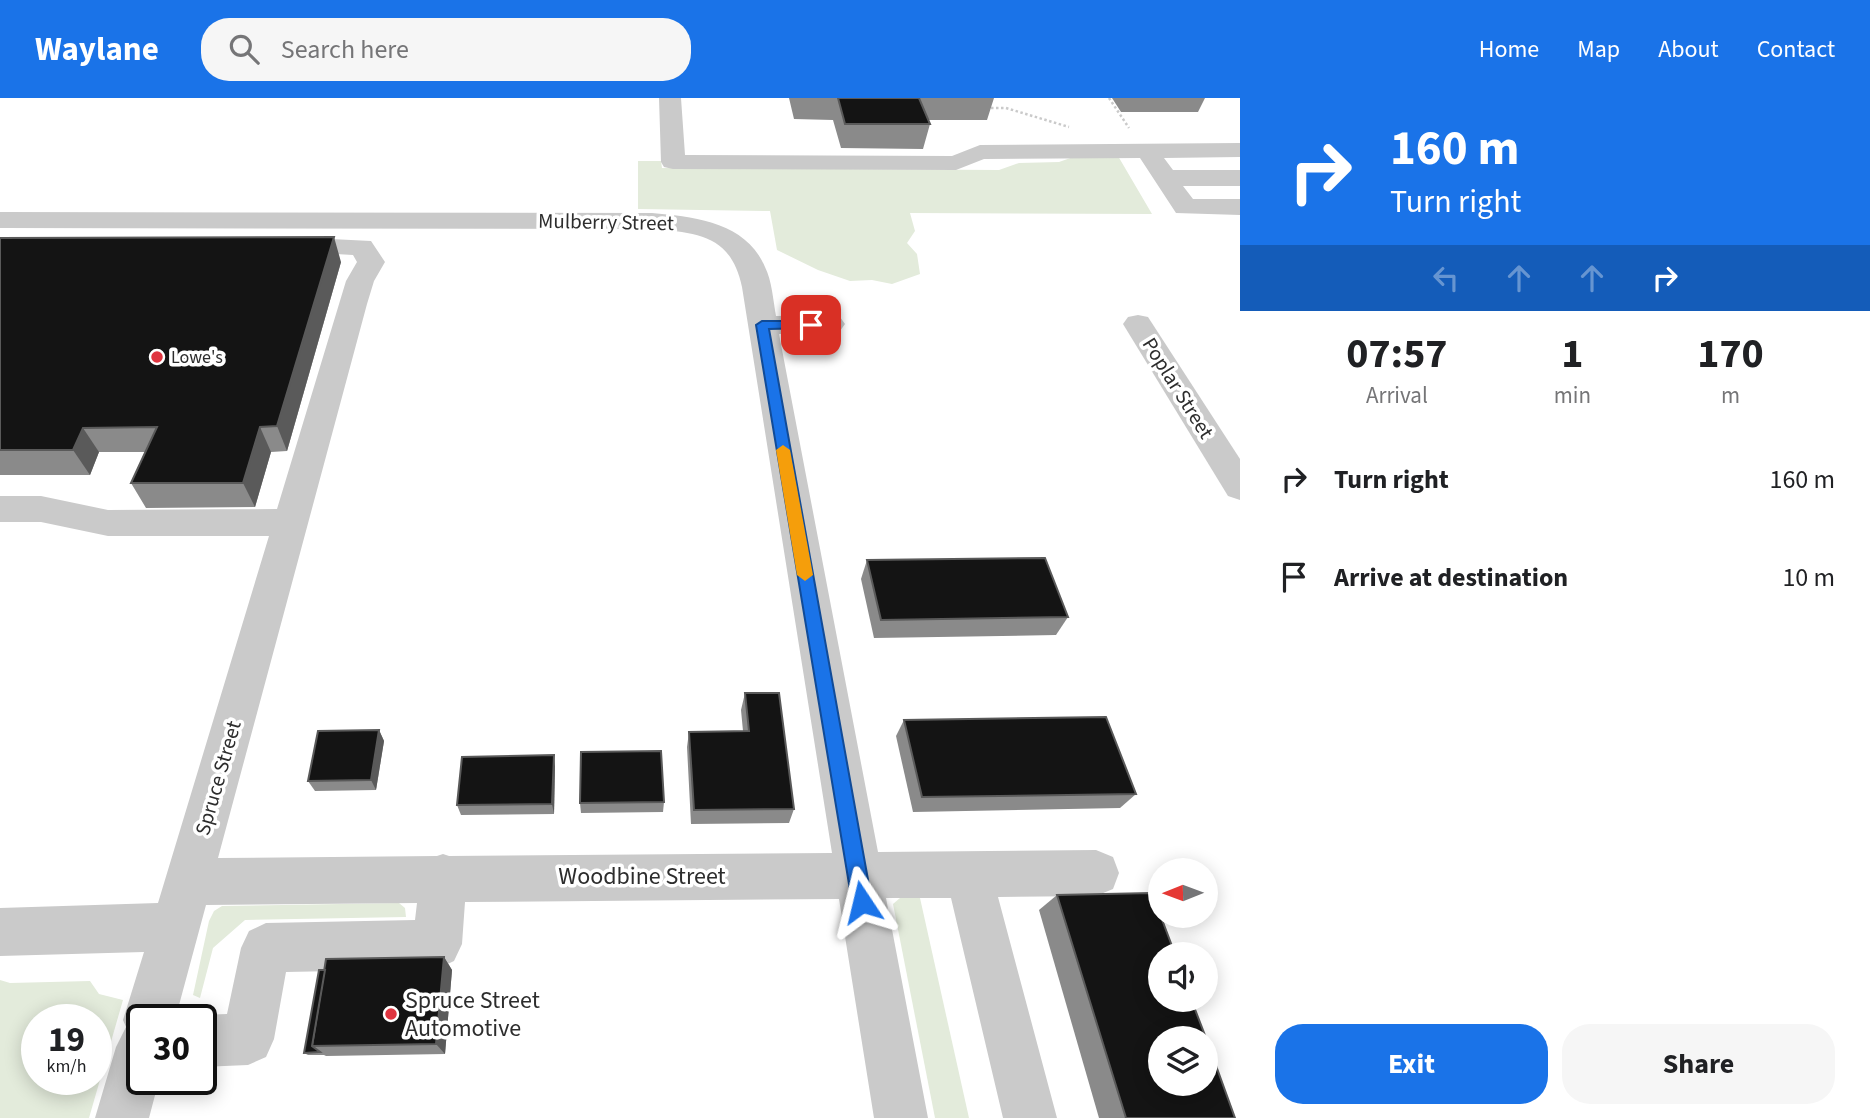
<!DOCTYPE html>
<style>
:root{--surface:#fff;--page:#f6f6f6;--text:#202124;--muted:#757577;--accent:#1a73e8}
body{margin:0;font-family:"Source Sans 3",sans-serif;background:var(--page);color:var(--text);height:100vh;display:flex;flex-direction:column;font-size:26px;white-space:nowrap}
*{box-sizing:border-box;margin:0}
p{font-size:23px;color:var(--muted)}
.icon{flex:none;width:38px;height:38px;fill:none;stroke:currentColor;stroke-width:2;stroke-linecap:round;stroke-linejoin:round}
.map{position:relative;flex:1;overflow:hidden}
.side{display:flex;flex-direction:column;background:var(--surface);width:630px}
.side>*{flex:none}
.banner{background:#1a73e8;color:#fff;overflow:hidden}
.needle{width:46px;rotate:269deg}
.tools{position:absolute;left:1148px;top:760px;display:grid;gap:14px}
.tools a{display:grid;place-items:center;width:70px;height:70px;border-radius:50%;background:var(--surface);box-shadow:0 4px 18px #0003;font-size:35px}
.speed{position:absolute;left:21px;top:906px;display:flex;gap:14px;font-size:35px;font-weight:700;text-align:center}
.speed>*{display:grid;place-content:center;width:91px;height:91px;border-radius:50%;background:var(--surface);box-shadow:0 4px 18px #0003;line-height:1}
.speed small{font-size:18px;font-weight:400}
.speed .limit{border:4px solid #111;border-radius:10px;background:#fff;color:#111}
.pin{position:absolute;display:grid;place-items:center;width:60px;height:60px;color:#fff;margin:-30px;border-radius:14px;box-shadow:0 4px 10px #0006}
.me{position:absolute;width:77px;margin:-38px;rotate:350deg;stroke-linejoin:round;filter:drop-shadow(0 0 5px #0008)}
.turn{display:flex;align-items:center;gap:24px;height:147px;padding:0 35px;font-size:32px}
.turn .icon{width:91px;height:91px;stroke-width:2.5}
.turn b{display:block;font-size:49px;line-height:60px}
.lanes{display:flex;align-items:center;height:66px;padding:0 35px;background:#0003;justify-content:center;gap:35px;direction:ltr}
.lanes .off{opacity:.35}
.eta{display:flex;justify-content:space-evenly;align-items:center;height:119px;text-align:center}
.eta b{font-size:42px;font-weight:700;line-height:49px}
.primary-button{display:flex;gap:14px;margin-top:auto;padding:14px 35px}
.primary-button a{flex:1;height:80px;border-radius:28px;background:var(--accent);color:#fff;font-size:28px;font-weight:700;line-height:80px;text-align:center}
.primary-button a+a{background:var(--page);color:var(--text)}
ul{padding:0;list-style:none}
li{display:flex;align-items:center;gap:21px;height:98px;padding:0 35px}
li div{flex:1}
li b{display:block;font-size:26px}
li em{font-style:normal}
header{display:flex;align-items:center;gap:42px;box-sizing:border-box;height:98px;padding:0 35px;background:var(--accent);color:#fff}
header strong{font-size:33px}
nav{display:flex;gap:38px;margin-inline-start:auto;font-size:24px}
.search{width:490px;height:63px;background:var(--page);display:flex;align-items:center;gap:18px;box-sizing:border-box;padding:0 24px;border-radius:28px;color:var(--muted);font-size:26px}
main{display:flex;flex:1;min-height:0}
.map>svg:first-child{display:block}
</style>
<header>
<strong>Waylane</strong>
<div class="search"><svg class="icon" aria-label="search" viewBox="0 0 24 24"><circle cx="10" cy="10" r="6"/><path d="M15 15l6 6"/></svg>Search here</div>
<nav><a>Home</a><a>Map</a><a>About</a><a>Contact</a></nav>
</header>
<main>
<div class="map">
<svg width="1240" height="1020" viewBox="0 0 1240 1020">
<rect width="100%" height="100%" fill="#fff"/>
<g fill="#e3ebdb" fill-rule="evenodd">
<polygon points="1076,58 1118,58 1152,116 910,115 915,133 907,145 917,156 920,176 892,186 872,182 850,183 818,172 777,152 770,113 638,111 638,63 661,63 662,70 999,72 1019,65 1059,64"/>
<polygon points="900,800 920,800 969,1020 935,1020 893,806"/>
<polygon points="399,805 405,810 406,819 245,822 213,850 200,900 193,897 209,823 214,813 222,808"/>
<path d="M0,882l10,3 80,-2 9,13 24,6 -34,118h-89zM37,922h59v60h-59z"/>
</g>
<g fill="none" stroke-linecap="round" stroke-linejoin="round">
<g stroke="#cacaca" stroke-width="2.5" stroke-dasharray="2.5 2.5" stroke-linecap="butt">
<polyline points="1109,0 1129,30"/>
<polyline points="986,10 1006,10 1069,29"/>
</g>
<g fill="#cacaca" fill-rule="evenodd">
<polygon points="659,0 681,0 685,57 952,58 980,47 1240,45 1240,59 1164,60 1173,72 1240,72 1240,88 1183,88 1193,101 1240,101 1240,117 1176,115 1140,60 984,61 956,72 673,71 664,69 661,64"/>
<path d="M0,114l652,1c43,4 94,9 113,54 7,14 8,33 11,49l54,-1 10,2 5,7 -5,7 -10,2 -51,1 99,518 218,-2 17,7 6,16 -6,16 -17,7 -98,1 59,221h-54l-52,-220h-65l42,220h-54l-35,-219 -374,3 -3,42 -8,17 -17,8 -151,3 -12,67 -8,18 -18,8 -47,2v-47h-13l13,-5 26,-1 14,-66 8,-17 17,-8 149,-3 2,-17 -211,2 -31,115h-33v60h17l-10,38h-54l21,-71 10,-20 -3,-7 21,-68 -144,4v-48l158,-5 111,-367h-161l-67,-14h-41v-26h41l67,14 169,-1 69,-228 11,-19 -4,-7 -52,-3 -4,-6 4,-6 10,-2 60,3 14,21 -11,19 -7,23 -149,554 219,-2 6,-2 6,2 383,-3 -90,-566c-11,-52 -44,-54 -90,-58l-652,-1z"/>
<polygon points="1138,217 1148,219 1240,361 1240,402 1228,398 1123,226 1128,219"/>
</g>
</g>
<g fill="#8a8a8a">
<polygon points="789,0 994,0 987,22 928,22 930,26 923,51 841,50 833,22 794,21"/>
<polygon points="1112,0 1205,0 1198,14 1121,14"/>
<polygon points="0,140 341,164 287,353 271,354 255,409 146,410 131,385 146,354 99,354 90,377 0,377"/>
<polygon points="867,462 1068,519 1056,537 874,540 861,481"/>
<polygon points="745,595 794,711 789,725 691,726 687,649 689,634 743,633 741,612"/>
<polygon points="904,622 1136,696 1120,710 913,714 896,638"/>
<polygon points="379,632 384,643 376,692 315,693 308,683"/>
<polygon points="555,668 554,716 461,717 457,707"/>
<polygon points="664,704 663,714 581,715 580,705"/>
<polygon points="1057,797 1235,1020 1099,1020 1039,812"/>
<polygon points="444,859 452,872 445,956 326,958 324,957 308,957 304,955"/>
</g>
<g fill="#5a5a5a">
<polygon points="334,139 341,164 287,353 277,328"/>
<polygon points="260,329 271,354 255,409 243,385"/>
<polygon points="83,330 99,354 90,377 73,352"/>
<polygon points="379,632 384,643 376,692 371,682"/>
<polygon points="554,657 555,668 554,716 552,706"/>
<polygon points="444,859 452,872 445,956 436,946"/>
</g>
<g fill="#141414" stroke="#5a5a5a" stroke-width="2">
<polygon points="838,0 919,0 930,26 845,26"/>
<polygon points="334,139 277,328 260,329 243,385 131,385 157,329 83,330 73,352 0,352 0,140"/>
<polygon points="1045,460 1068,519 881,522 867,462"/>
<polygon points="745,595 779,595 794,711 694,712 689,634 749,633"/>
<polygon points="1106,619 1136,696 922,699 904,622"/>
<polygon points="379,632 371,682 308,683 318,633"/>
<polygon points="661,653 664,704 580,705 581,654"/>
<polygon points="554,657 552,706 457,707 462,659"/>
<polygon points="1152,795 1175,856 1160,856 1160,901 1191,901 1206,940 1160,940 1160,985 1206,985 1206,940 1235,1020 1126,1020 1057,797"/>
<polygon points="444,859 436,946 312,948 326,861"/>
<polygon points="319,872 325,872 312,948 320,954 304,955"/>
</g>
<polygon fill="#1a73e8" stroke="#114b97" stroke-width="2" points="762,223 811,223 817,227 811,230 769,231 872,804 869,811 862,814 855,811 852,804 756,227"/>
<polygon fill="#f59e0b" points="783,347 790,352 813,477 805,483 797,477 776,352"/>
<g fill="#df343f" stroke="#fff" stroke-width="2.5">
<circle cx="157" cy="259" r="7"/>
<circle cx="391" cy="916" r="7"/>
</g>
<g text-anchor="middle" stroke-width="7" stroke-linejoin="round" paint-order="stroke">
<g font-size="18" fill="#2d2d2d" stroke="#fff" text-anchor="start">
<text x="171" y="265">Lowe's</text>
</g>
<g font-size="21" fill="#2d2d2d" stroke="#fff">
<text transform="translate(606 124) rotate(1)" y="7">Mulberry Street</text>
<text transform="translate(1178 290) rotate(58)" y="7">Poplar Street</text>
<text transform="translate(218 680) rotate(-74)" y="7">Spruce Street</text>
</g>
<g font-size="24" fill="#2d2d2d" stroke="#fff">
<text x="642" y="786">Woodbine Street</text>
</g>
<g font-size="24" fill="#2d2d2d" stroke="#fff" text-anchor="start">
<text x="405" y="910">Spruce Street<tspan x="405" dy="28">Automotive</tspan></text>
</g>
</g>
</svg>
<div class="tools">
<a><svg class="needle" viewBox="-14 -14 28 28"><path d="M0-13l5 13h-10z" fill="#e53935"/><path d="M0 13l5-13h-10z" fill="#757577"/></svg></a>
<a><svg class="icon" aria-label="sound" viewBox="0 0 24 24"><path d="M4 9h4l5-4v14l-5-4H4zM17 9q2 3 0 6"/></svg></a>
<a><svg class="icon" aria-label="layers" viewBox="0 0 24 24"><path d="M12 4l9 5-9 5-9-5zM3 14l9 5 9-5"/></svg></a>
</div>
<div class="speed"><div>19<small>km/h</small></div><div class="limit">30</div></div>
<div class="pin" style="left:811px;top:227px;background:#d93025"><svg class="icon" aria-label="arrive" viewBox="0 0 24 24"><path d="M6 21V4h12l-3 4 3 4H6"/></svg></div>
<svg class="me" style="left:862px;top:804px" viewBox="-20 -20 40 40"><path d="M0-17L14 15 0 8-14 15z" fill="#1a73e8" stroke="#fff" stroke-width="4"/></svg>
</div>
<section class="side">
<div class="banner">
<div class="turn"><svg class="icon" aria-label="right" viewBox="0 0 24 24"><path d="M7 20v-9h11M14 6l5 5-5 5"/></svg><div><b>160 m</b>Turn right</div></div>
<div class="lanes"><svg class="icon off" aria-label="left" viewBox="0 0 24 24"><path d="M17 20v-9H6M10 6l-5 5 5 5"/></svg><svg class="icon off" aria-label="ahead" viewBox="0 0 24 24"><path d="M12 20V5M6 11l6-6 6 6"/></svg><svg class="icon off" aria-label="ahead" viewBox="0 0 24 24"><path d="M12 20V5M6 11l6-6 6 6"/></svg><svg class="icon" aria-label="right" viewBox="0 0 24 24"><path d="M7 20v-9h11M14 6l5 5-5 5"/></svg></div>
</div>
<div class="eta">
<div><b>07:57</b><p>Arrival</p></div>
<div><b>1</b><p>min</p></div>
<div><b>170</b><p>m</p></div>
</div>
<ul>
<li><svg class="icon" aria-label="right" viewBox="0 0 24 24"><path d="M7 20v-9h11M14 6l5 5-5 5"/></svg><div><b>Turn right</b></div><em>160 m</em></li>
<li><svg class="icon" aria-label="arrive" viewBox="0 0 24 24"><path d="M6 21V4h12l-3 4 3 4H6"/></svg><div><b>Arrive at destination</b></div><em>10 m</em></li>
</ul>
<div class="primary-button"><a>Exit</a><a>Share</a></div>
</section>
</main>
